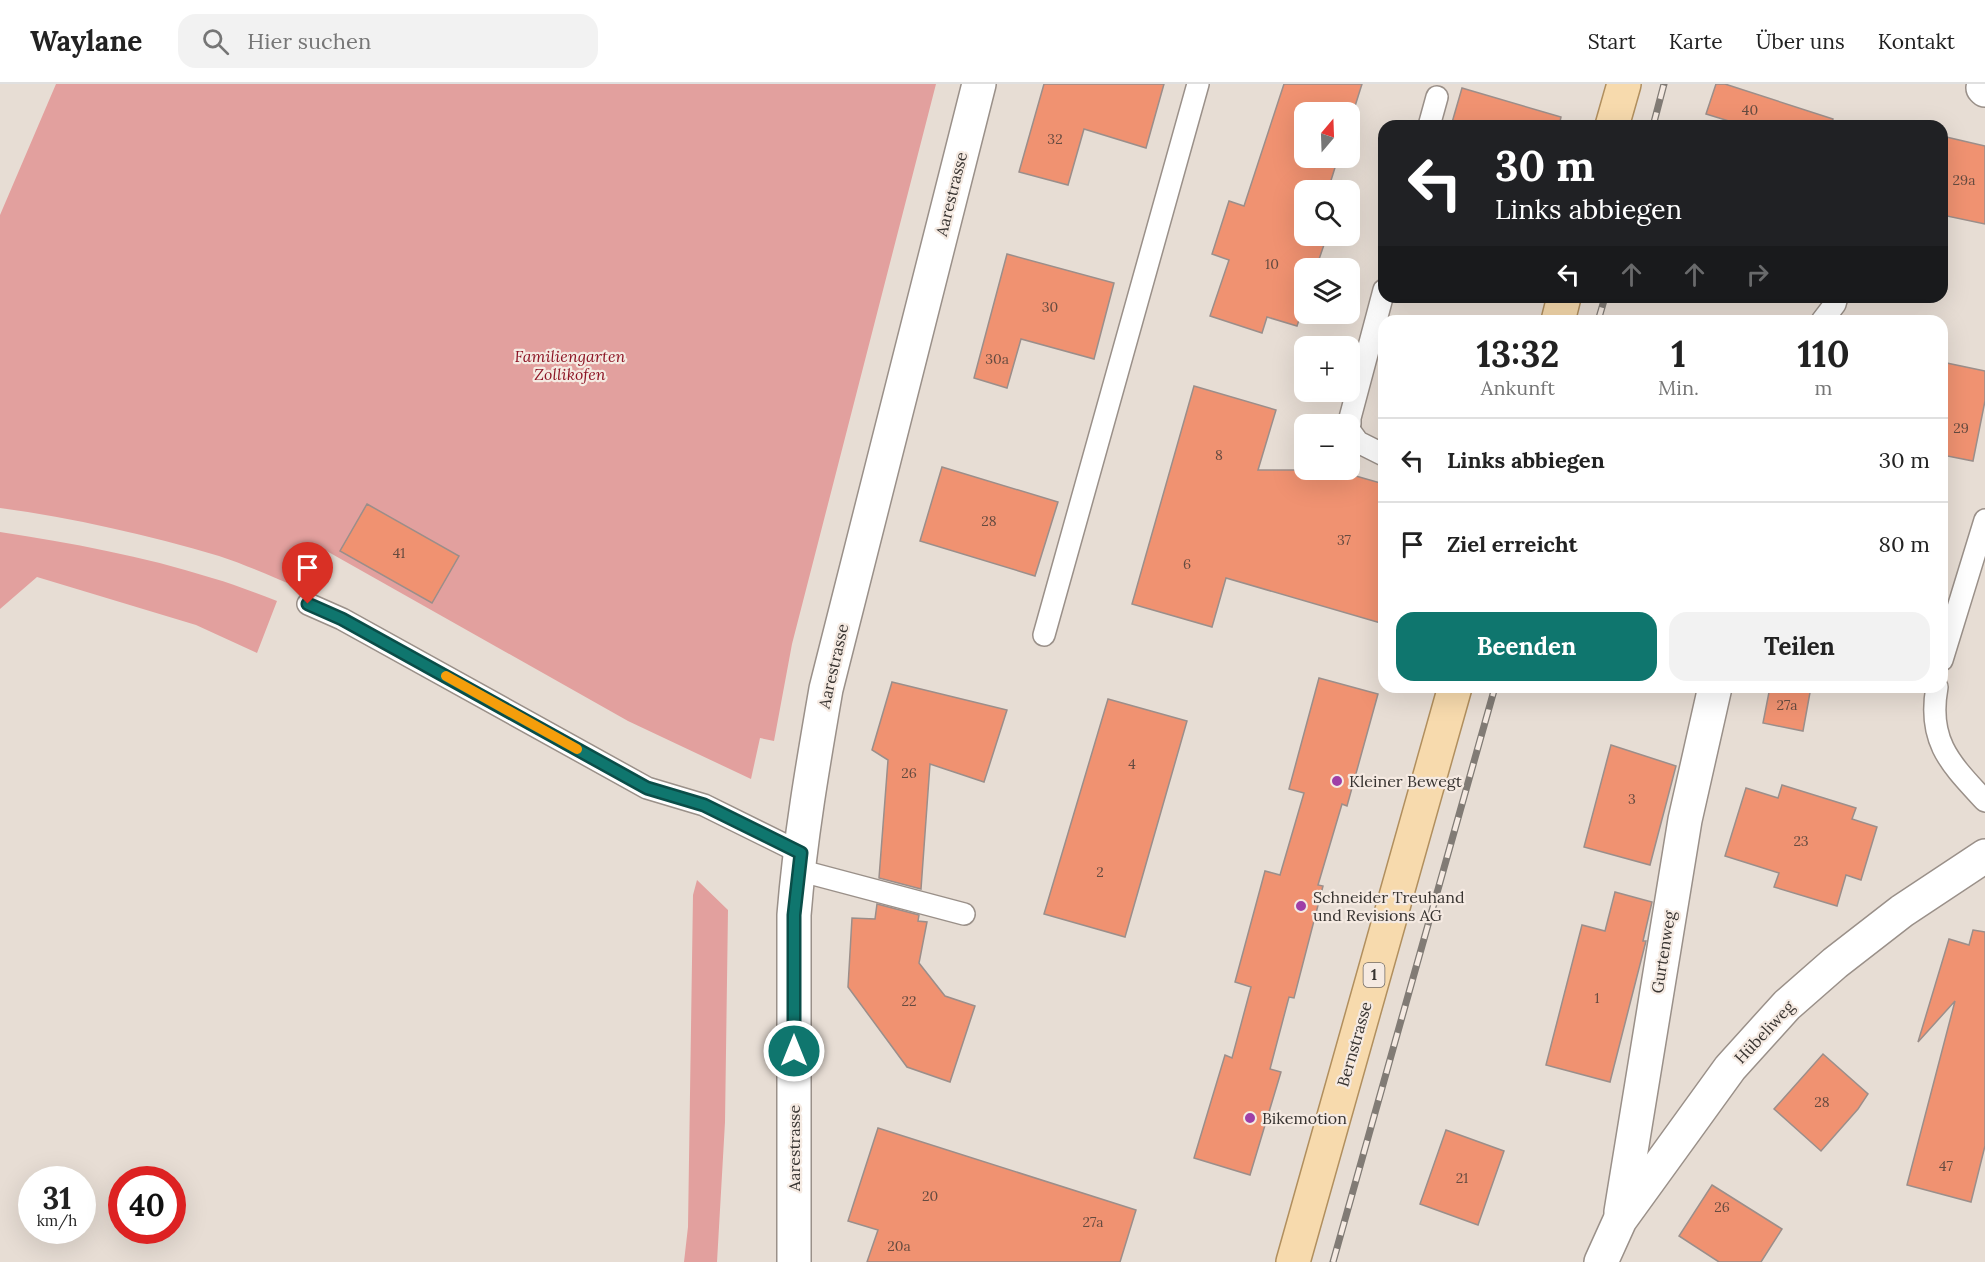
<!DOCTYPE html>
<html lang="de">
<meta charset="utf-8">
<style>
:root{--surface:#fff;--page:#f2f2f2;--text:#222;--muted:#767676;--line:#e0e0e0;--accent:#0f766e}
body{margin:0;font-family:Lora,serif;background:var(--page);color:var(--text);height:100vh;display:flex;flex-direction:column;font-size:22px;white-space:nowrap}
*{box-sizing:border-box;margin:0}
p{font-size:20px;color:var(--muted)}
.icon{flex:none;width:33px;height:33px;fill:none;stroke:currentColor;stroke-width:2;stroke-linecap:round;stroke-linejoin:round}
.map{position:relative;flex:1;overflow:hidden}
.sheet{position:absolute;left:1378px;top:231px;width:570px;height:378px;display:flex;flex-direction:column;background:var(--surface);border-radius:18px;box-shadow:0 6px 24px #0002}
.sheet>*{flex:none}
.top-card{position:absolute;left:1378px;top:36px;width:570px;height:183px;border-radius:18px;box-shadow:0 6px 24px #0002;background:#202124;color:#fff;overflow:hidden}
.needle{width:39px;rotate:19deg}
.buttons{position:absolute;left:1294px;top:18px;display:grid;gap:12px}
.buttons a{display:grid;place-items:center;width:66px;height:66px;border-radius:12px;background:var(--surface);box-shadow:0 6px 24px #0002;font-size:30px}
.speed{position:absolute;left:18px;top:1082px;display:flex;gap:12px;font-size:30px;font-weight:700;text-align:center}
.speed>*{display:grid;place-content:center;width:78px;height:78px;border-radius:50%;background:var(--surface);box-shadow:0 6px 24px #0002;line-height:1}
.speed small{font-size:15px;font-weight:400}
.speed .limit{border:9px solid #d22;background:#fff;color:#111}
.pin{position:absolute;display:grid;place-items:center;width:51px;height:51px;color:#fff;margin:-62px -26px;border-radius:50% 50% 50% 0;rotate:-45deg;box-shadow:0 0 6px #0007}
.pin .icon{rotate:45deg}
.me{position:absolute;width:66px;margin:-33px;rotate:0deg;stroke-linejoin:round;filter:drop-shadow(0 0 4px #0008)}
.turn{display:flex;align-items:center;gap:21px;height:126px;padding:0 18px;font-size:27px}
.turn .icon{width:78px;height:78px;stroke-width:2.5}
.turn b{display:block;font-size:42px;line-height:51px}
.lanes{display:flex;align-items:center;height:57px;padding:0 18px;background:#0003;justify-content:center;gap:30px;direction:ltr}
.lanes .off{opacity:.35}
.eta{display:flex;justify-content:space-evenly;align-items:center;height:102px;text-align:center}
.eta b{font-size:36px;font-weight:700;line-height:42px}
.button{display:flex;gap:12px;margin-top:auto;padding:12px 18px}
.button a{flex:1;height:69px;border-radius:18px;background:var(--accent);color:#fff;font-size:24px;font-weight:700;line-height:69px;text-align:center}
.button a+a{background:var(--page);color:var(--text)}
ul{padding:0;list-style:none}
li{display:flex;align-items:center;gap:18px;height:84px;padding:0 18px;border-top:2px solid var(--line)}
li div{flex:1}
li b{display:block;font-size:22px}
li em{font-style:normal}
header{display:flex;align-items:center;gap:36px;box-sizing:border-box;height:84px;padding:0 30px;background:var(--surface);border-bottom:2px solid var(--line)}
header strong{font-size:28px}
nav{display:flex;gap:33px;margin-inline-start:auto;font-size:21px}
.search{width:420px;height:54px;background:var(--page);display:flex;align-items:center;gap:15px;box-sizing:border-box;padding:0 21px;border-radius:18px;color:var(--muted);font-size:22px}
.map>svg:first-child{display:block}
</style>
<header>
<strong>Waylane</strong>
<div class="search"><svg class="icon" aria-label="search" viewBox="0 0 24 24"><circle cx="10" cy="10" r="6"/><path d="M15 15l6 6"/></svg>Hier suchen</div>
<nav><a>Start</a><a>Karte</a><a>Über uns</a><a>Kontakt</a></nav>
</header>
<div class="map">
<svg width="1985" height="1178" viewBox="0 0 1985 1178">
<rect width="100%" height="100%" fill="#e7ddd4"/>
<g fill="#e2a09e">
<path d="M56,0h880l-144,560 -18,97 -14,-3 -9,41 -123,-58 -312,-176 -16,43c-26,-10 -53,-23 -81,-32 -71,-21 -145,-38 -219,-48v-293z"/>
<path d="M0,448c71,11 143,24 212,46 22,6 43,15 65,23l-20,52 -61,-28 -159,-48 -37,32z"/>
<polygon points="697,796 728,826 725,1038 717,1178 684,1178 688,1143 693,811"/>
</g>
<g fill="#f09271" stroke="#9b8e8a" stroke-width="1.5">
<polygon points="1044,0 1164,0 1146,64 1084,45 1068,101 1019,88"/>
<polygon points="1284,0 1362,0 1350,38 1350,28 1305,28 1305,74 1338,74 1328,106 1305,106 1305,152 1327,152 1316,184 1305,184 1305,218 1297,242 1267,233 1262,249 1210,232 1229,176 1212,170 1229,117 1244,122"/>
<polygon points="1716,0 1725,0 1833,35 1831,42 1745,42 1706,30"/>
<polygon points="1462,4 1561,33 1559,42 1451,42"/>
<polygon points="1942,52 1985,62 1985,140 1942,131"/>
<polygon points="1007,170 1114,199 1094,275 1021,255 1007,304 974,294"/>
<polygon points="1942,278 1985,287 1985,317 1973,377 1942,371"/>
<polygon points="1194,302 1276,326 1258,386 1335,386 1384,400 1384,540 1226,494 1212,543 1132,520"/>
<polygon points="942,383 1058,418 1035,492 920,457"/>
<polygon points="367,420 459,472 432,519 340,467"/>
<polygon points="1319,594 1378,610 1347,722 1342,720 1318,801 1323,802 1294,914 1289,913 1270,985 1281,988 1250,1091 1194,1074 1225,971 1232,974 1251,903 1235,898 1265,787 1280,791 1304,709 1289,705"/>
<polygon points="892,598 1007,626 984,698 930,680 921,805 879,794 888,676 872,666"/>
<polygon points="1770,603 1811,603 1803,647 1763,639"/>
<polygon points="1108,615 1187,637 1125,853 1044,830"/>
<polygon points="1611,661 1676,682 1650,781 1584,763"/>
<polygon points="1782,701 1856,724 1852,735 1877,743 1861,796 1846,791 1837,822 1774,803 1779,789 1725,772 1746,704 1778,714"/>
<polygon points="1615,808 1652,818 1643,857 1646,857 1610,998 1546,981 1582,841 1605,847"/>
<polygon points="877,820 919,831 918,837 927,838 919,879 945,912 975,922 950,998 907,983 848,903 852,834 875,835"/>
<polygon points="1973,846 1985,848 1985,1062 1971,1118 1907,1101 1955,917 1918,958 1949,855 1969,861"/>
<polygon points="1823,970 1868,1010 1858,1025 1821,1067 1774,1025"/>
<polygon points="878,1044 1136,1126 1120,1178 867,1178 878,1146 848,1137"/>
<polygon points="1446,1046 1504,1067 1478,1141 1420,1120"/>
<polygon points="1712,1101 1782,1145 1761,1178 1719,1178 1679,1152"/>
</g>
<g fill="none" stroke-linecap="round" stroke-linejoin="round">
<defs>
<g id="service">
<polyline points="1429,42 1437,13"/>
<polyline points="1822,237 1835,220 1837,213"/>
<polyline points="1350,340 1350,334 1384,206"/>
<polyline points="1350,347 1358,358 1384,371"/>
<polyline points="308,520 342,535 647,704 704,721 801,769"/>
<polyline points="1044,551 1198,0"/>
<polyline points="1942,576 1985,436"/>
<path d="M1937,603c-10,55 14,77 48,114"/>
<polyline points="798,786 964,830"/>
</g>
<g id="minor">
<polyline points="1983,4 1985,6"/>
<polyline points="1621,1128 1685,736 1715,603"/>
<polyline points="1601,1178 1620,1136 1730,984 1787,921 1835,879 1902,827 1985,772"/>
</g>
<path id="tertiary" d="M794,1178v-347c6,-76 19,-151 32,-226l153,-605"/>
<g id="primary">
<polyline points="1612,42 1624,0"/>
<polyline points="1558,237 1564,213"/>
<polyline points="1293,1178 1455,603"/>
</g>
</defs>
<use href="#service" stroke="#9a9089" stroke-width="24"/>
<use href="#minor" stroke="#9a9089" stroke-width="36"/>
<use href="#tertiary" stroke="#9a9089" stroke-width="36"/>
<use href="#primary" stroke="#b18f5e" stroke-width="36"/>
<use href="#service" stroke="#fff" stroke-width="21"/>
<use href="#minor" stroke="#fff" stroke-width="33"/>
<use href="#tertiary" stroke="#fff" stroke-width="33"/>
<use href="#primary" stroke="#f7daad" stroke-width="33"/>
<defs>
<g id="rail">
<polyline points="1653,42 1664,0"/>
<polyline points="1598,237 1605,213"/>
<polyline points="1333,1178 1495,603"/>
</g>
</defs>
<use href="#rail" stroke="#817b75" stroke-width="7"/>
<use href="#rail" stroke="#f5eae2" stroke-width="4.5" stroke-dasharray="14" stroke-linecap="butt"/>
</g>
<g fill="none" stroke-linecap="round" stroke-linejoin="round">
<defs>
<polyline id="route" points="308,520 342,535 647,704 704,721 801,769 794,831 794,967"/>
</defs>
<use href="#route" stroke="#0a4d48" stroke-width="15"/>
<use href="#route" stroke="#0f766e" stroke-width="10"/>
<polyline stroke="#f59e0b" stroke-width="10" points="446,592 577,665"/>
</g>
<g fill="#9f3fa7" stroke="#f5eae2" stroke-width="2">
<circle cx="1337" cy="697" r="6"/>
<circle cx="1301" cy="822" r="6"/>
<circle cx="1250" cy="1034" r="6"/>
</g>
<g text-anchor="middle" stroke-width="4.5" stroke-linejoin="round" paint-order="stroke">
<g font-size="14" fill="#654b40">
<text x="1750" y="31">40</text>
<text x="1055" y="60">32</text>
<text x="1964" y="101">29a</text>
<text x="1272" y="185">10</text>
<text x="1050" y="228">30</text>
<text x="997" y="280">30a</text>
<text x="1961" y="349">29</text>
<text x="1219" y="376">8</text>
<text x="989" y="442">28</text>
<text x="1344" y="461">37</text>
<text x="399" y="474">41</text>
<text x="1187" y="485">6</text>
<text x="1787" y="626">27a</text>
<text x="1132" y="685">4</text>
<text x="909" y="694">26</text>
<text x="1632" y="720">3</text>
<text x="1801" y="762">23</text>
<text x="1100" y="793">2</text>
<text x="1597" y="919">1</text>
<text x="909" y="922">22</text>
<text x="1822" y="1023">28</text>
<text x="1946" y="1087">47</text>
<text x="1462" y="1099">21</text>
<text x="930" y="1117">20</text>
<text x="1722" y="1128">26</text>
<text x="1093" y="1143">27a</text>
<text x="899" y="1167">20a</text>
</g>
<rect fill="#f5eae2" stroke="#706a65" stroke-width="1.5" x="1363.5" y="879" width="21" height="24" rx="4.5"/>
<g font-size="15" font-weight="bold" fill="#373330">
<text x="1374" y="896">1</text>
</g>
<g font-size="16" fill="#373330" stroke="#f5eae2">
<text transform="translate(951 110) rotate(-76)" y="6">Aarestrasse</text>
<text transform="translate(833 582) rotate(-77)" y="6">Aarestrasse</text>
<text transform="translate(1663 868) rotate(-81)" y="6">Gurtenweg</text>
<text transform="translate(1764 948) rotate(-47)" y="6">Hübeliweg</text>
<text transform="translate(1354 960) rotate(-74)" y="6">Bernstrasse</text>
<text transform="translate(794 1064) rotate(-90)" y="6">Aarestrasse</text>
</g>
<g font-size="16" font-style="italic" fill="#8d1525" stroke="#f5eae2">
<text x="570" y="278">Familiengarten<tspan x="570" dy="18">Zollikofen</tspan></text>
</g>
<g font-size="16" fill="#373330" stroke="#f5eae2" text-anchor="start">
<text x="1349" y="703">Kleiner Bewegt</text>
<text x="1313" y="819">Schneider Treuhand<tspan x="1313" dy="18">und Revisions AG</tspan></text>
<text x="1262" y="1040">Bikemotion</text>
</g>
</g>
</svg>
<div class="buttons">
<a><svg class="needle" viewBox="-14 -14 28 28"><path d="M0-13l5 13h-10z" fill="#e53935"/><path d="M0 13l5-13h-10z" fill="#767676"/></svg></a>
<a><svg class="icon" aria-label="search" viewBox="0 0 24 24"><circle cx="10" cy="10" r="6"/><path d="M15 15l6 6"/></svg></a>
<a><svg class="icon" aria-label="layers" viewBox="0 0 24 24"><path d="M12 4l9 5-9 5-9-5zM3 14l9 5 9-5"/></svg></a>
<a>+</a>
<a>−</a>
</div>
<div class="speed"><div>31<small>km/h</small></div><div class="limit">40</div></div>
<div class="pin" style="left:308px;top:520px;background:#d93025"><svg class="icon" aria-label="arrive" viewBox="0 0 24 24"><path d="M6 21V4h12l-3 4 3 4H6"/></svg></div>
<svg class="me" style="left:794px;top:967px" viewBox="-20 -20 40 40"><circle r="17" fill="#0f766e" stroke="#fff" stroke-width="3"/><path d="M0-11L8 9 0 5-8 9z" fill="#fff"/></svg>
<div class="top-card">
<div class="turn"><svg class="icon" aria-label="left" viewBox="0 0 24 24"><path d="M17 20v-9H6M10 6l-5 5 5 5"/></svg><div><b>30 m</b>Links abbiegen</div></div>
<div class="lanes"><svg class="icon" aria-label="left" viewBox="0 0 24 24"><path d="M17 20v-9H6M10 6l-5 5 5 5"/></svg><svg class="icon off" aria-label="ahead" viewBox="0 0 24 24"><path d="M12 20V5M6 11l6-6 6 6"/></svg><svg class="icon off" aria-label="ahead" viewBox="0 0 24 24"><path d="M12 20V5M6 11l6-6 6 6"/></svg><svg class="icon off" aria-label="right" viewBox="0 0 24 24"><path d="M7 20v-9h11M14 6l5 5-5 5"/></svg></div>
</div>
<section class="sheet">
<div class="eta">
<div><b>13:32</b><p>Ankunft</p></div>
<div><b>1</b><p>Min.</p></div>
<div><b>110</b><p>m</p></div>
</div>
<ul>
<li><svg class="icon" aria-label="left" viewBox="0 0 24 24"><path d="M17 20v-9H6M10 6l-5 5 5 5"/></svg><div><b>Links abbiegen</b></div><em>30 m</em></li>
<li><svg class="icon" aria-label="arrive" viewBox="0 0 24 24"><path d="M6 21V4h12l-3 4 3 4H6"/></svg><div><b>Ziel erreicht</b></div><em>80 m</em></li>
</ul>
<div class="button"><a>Beenden</a><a>Teilen</a></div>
</section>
</div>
